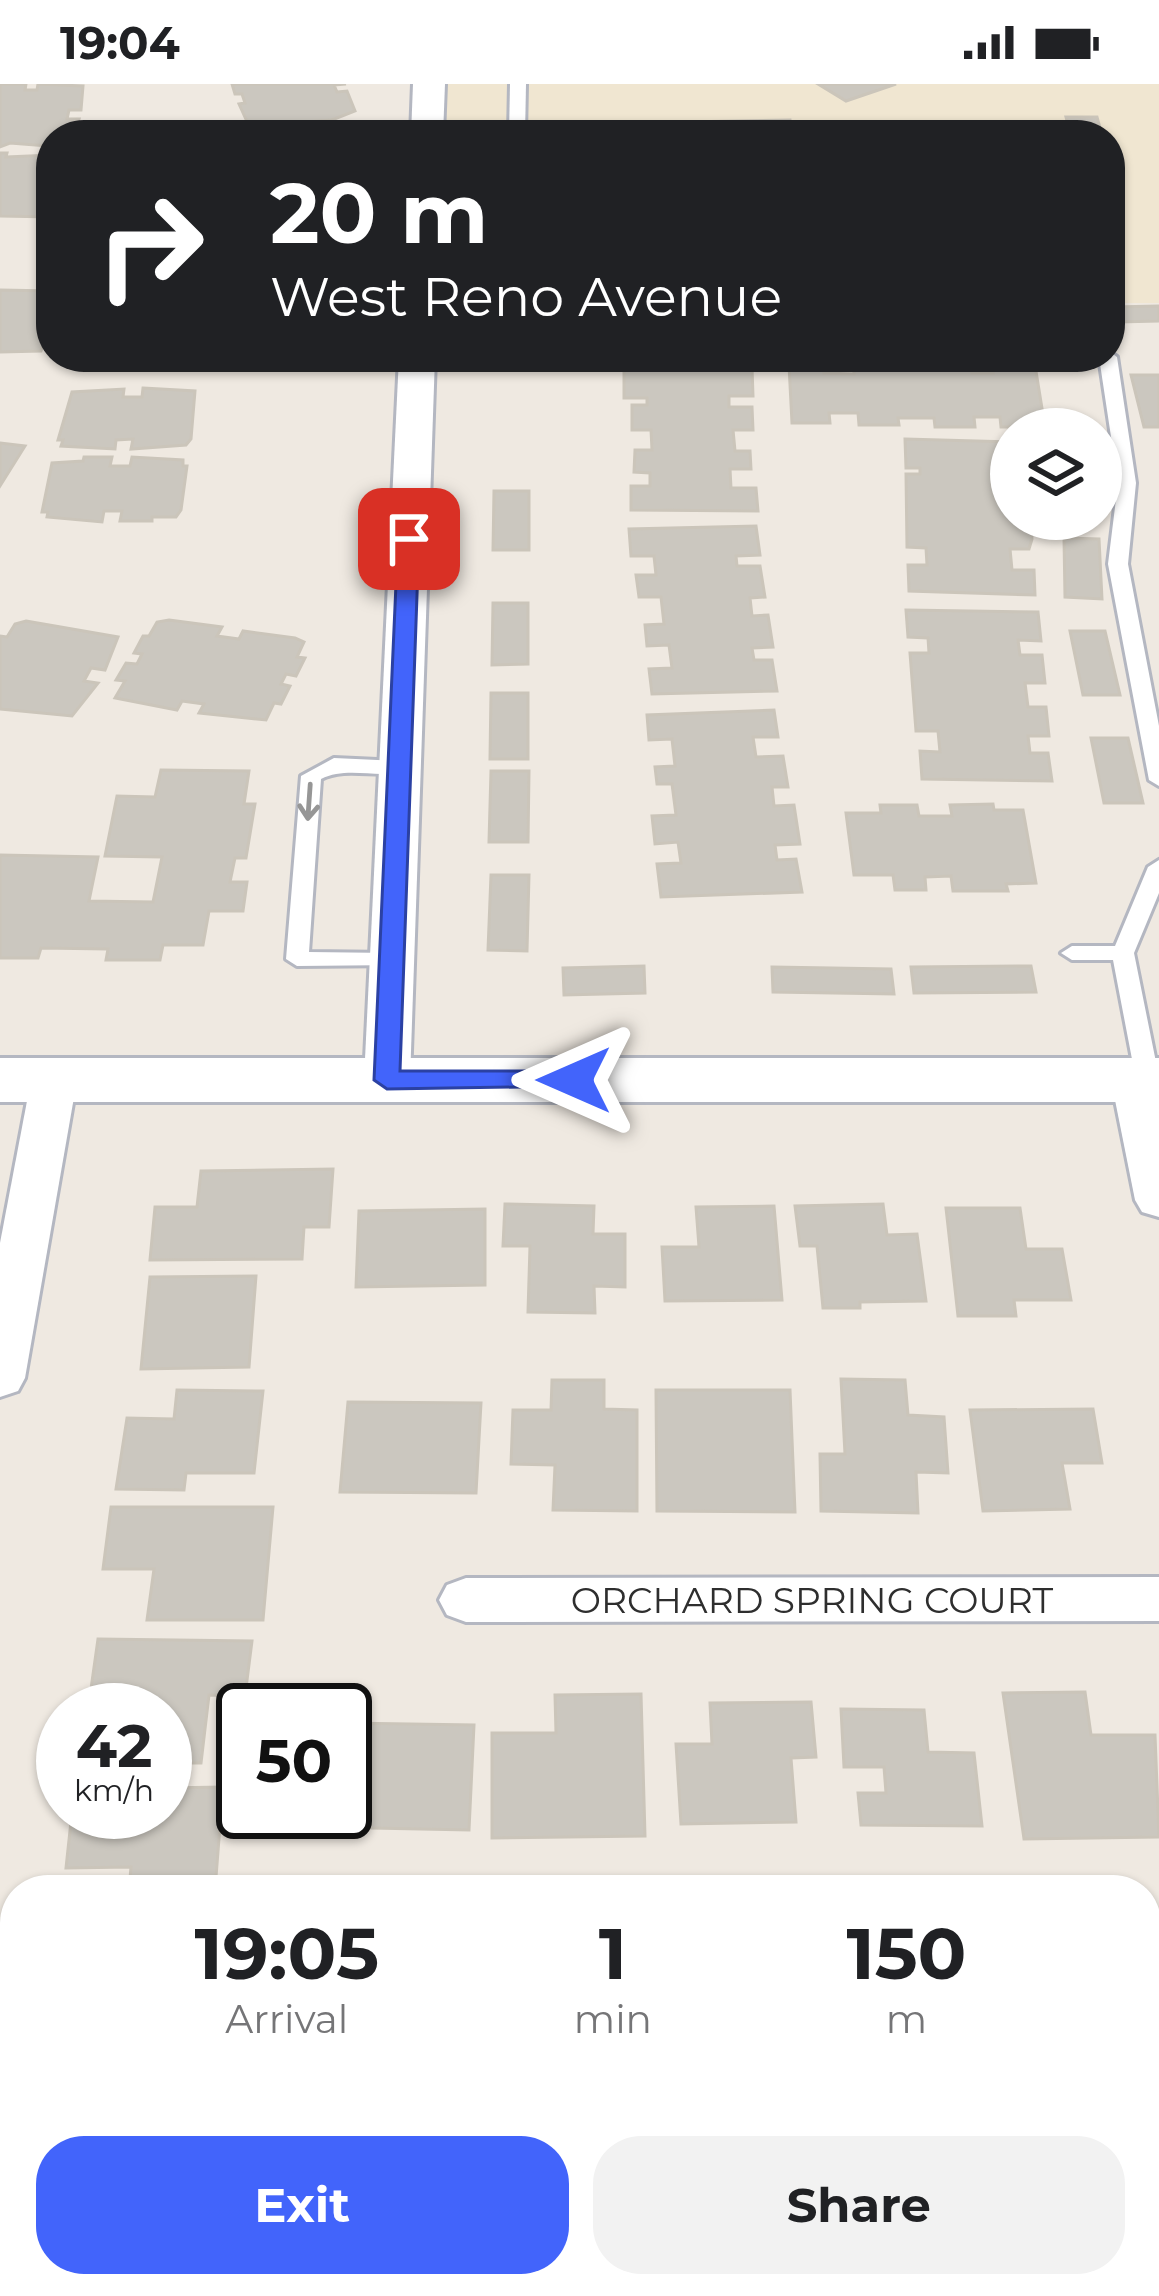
<!DOCTYPE html>
<style>
:root{--surface:#fff;--page:#f2f2f2;--text:#202124;--muted:#757577;--accent:#4264fb}
body{margin:0;font-family:Montserrat,sans-serif;background:var(--page);color:var(--text);height:100vh;display:flex;flex-direction:column;font-size:45px;white-space:nowrap}
*{box-sizing:border-box;margin:0}
p{font-size:39px;color:var(--muted)}
.icon{flex:none;width:66px;height:66px;fill:none;stroke:currentColor;stroke-width:2;stroke-linecap:round;stroke-linejoin:round}
.map{position:relative;flex:1;overflow:hidden}
.details{position:absolute;left:0px;top:1791px;width:1161px;height:423px;display:flex;flex-direction:column;background:var(--surface);border-radius:48px 48px 0 0;box-shadow:0 3px 9px #0004}
.details>*{flex:none}
.top-card{position:absolute;left:36px;top:36px;width:1089px;height:252px;border-radius:48px;box-shadow:0 3px 9px #0004;background:#202124;color:#fff;overflow:hidden}
.controls{position:absolute;left:990px;top:324px;display:grid;gap:24px}
.controls a{display:grid;place-items:center;width:132px;height:132px;border-radius:50%;background:var(--surface);box-shadow:0 3px 9px #0004;font-size:60px}
.speed{position:absolute;left:36px;top:1599px;display:flex;gap:24px;font-size:60px;font-weight:700;text-align:center}
.speed>*{display:grid;place-content:center;width:156px;height:156px;border-radius:50%;background:var(--surface);box-shadow:0 3px 9px #0004;line-height:1}
.speed small{font-size:30px;font-weight:400}
.speed .limit{border:6px solid #111;border-radius:18px;background:#fff;color:#111}
.pin{position:absolute;display:grid;place-items:center;width:102px;height:102px;color:#fff;margin:-51px;border-radius:24px;box-shadow:0 6px 18px #0006}
.me{position:absolute;width:132px;margin:-66px;rotate:270deg;stroke-linejoin:round;filter:drop-shadow(0 0 9px #0008)}
.turn{display:flex;align-items:center;gap:42px;height:252px;padding:0 36px;font-size:54px}
.turn .icon{width:156px;height:156px;stroke-width:2.5}
.turn b{display:block;font-size:84px;line-height:102px}
.eta{display:flex;justify-content:space-evenly;align-items:center;height:204px;text-align:center}
.eta b{font-size:72px;font-weight:700;line-height:84px}
.cta{display:flex;gap:24px;margin-top:auto;padding:24px 36px}
.cta a{flex:1;height:138px;border-radius:48px;background:var(--accent);color:#fff;font-size:48px;font-weight:700;line-height:138px;text-align:center}
.cta a+a{background:var(--page);color:var(--text)}
.status{display:flex;justify-content:space-between;align-items:center;height:84px;padding:0 60px;background:var(--surface);direction:ltr}
.status svg{height:33px;fill:currentColor}
.map>svg:first-child{display:block}
</style>
<div class="status"><b>19:04</b><svg viewBox="0 0 49 12"><path d="M0 12V9h3v3zM5 12V6h3v6zM10 12V3h3v9zM15 12V0h3v12zM26 1h20v11H26zM47 4h2v5h-2z"/></svg></div>
<div class="map">
<svg width="1159" height="2212" viewBox="0 0 1159 2212">
<rect width="100%" height="100%" fill="#efe9e1"/>
<polygon fill="#f0e6d1" points="429,0 1159,0 1159,219 1110,219 1110,51 427,51"/>
<g fill="#cbc7bf" stroke="#cbc5ba" stroke-width="3">
<polygon points="0,0 26,0 25,6 37,6 38,0 83,2 81,26 69,26 67,35 79,35 74,51 51,51 47,62 10,59 0,63"/>
<polygon points="232,0 346,0 334,1 337,8 347,7 355,27 332,36 249,42 239,20 245,19 242,10 235,10"/>
<polygon points="818,0 896,0 846,17"/>
<polygon points="1066,33 1097,33 1102,51 1071,51"/>
<polygon points="790,36 791,51 582,51 582,40"/>
<polygon points="0,69 7,69 6,73 51,71 51,133 0,132"/>
<polygon points="0,206 51,207 51,233 43,233 42,240 50,240 41,267 0,268"/>
<polygon points="1159,222 1159,237 1119,238 1115,223"/>
<polygon points="874,278 894,279 894,285 929,286 928,279 971,280 972,289 993,289 992,280 1035,281 1045,343 1001,343 1000,333 974,333 975,343 935,343 934,334 898,334 899,341 859,341 858,329 829,329 830,339 792,339 789,281 823,281 824,289 854,290 854,279"/>
<polygon points="624,283 752,283 753,312 729,312 729,323 752,323 753,346 733,346 735,367 750,367 751,385 730,385 731,404 756,404 758,427 631,426 631,402 650,402 650,389 634,388 635,366 652,366 651,346 632,346 632,321 647,321 647,314 624,314"/>
<polygon points="1131,291 1159,291 1159,343 1144,343"/>
<polygon points="143,304 195,307 191,355 186,361 131,365 133,355 116,356 115,365 61,362 63,356 58,356 72,308 124,305 123,313 142,313"/>
<polygon points="905,355 1011,358 1011,382 1007,382 1011,435 1031,439 1032,455 1029,465 1010,465 1012,486 1034,486 1035,511 909,507 908,481 927,481 926,464 907,463 906,390 920,390 920,384 906,384"/>
<polygon points="0,359 25,362 0,402"/>
<polygon points="84,373 112,373 110,382 130,382 132,373 183,376 183,382 187,382 181,426 176,433 152,433 152,437 120,437 122,427 104,427 102,438 47,433 48,428 42,428 52,379 83,377"/>
<polygon points="494,407 529,407 529,466 493,466"/>
<polygon points="756,442 760,471 736,472 737,482 760,482 765,513 750,514 752,532 768,531 773,563 752,564 754,576 772,576 777,607 652,610 649,585 672,584 669,561 647,562 645,541 664,540 661,513 639,513 636,491 656,491 654,472 631,472 629,445"/>
<polygon points="1064,454 1099,455 1102,515 1065,513"/>
<polygon points="493,519 528,519 528,580 492,581"/>
<polygon points="906,526 1038,528 1041,557 1018,556 1020,571 1042,571 1045,599 1025,599 1028,623 1046,623 1049,652 1028,652 1030,669 1048,669 1052,697 922,695 920,667 940,668 938,647 916,647 910,569 929,569 928,554 908,553"/>
<polygon points="169,536 222,543 217,552 239,555 243,547 295,554 304,558 297,573 305,574 296,592 286,590 281,600 290,602 281,620 274,619 266,636 199,629 204,620 182,617 177,626 115,614 125,597 116,596 126,579 137,580 142,570 134,569 143,552 149,552 157,538"/>
<polygon points="26,537 118,553 105,586 91,584 84,597 98,599 72,632 0,625 0,552 7,553 15,540"/>
<polygon points="1070,547 1105,547 1120,611 1083,611"/>
<polygon points="491,609 528,609 528,675 490,675"/>
<polygon points="774,626 778,653 753,653 756,673 783,672 788,703 772,703 774,722 794,721 800,760 775,761 777,776 796,775 802,808 661,813 657,780 681,779 678,758 655,760 652,732 676,731 672,700 657,700 655,683 675,682 672,655 649,656 647,631"/>
<polygon points="1091,654 1128,654 1143,719 1104,719"/>
<polygon points="161,686 249,687 244,720 255,720 246,774 235,774 230,798 247,798 243,827 209,827 203,861 163,861 160,876 106,876 108,865 41,864 38,874 0,874 0,771 98,773 89,817 153,818 162,773 105,772 117,712 155,713"/>
<polygon points="491,687 529,687 528,758 489,758"/>
<polygon points="993,720 994,726 1023,726 1036,799 1006,800 1008,807 953,807 951,792 925,793 926,806 895,806 893,791 854,791 846,729 881,729 880,721 917,721 919,732 952,732 950,721"/>
<polygon points="491,791 529,791 527,867 488,866"/>
<polygon points="644,882 645,909 564,911 563,884"/>
<polygon points="1031,882 1036,908 914,909 911,883"/>
<polygon points="772,883 891,885 894,910 773,908"/>
<polygon points="333,1085 329,1143 304,1143 302,1175 150,1176 155,1123 197,1123 201,1087"/>
<polygon points="505,1120 594,1122 593,1150 625,1150 625,1203 594,1202 595,1229 528,1228 530,1162 503,1162"/>
<polygon points="883,1120 887,1151 917,1150 926,1217 860,1218 860,1224 823,1224 817,1162 800,1162 795,1122"/>
<polygon points="774,1122 782,1216 665,1217 662,1163 699,1163 696,1123"/>
<polygon points="946,1124 1020,1124 1026,1165 1062,1165 1071,1216 1014,1216 1016,1232 958,1232"/>
<polygon points="485,1125 485,1201 356,1203 359,1127"/>
<polygon points="256,1192 249,1283 141,1285 150,1193"/>
<polygon points="841,1295 905,1296 908,1331 944,1333 948,1389 916,1388 918,1429 821,1427 820,1370 845,1370"/>
<polygon points="552,1296 604,1296 604,1325 637,1326 637,1427 553,1426 555,1381 511,1380 513,1326 551,1326"/>
<polygon points="177,1306 263,1307 254,1389 186,1389 184,1406 116,1405 127,1334 174,1335"/>
<polygon points="656,1306 790,1306 795,1428 657,1427"/>
<polygon points="348,1318 481,1319 476,1409 340,1408"/>
<polygon points="1093,1325 1102,1379 1062,1379 1070,1425 983,1427 970,1326"/>
<polygon points="111,1423 273,1423 263,1536 147,1536 154,1485 103,1485"/>
<polygon points="98,1555 252,1557 245,1612 209,1611 201,1679 165,1679 165,1626 88,1626"/>
<polygon points="1085,1608 1091,1651 1155,1651 1159,1753 1024,1755 1003,1609"/>
<polygon points="641,1610 645,1752 492,1754 492,1649 556,1649 555,1611"/>
<polygon points="811,1618 816,1673 791,1674 796,1738 681,1740 676,1660 712,1660 710,1619"/>
<polygon points="841,1625 924,1626 928,1668 974,1669 982,1742 861,1741 858,1709 886,1709 884,1683 844,1683"/>
<polygon points="345,1639 474,1641 469,1746 322,1743 323,1728 345,1728"/>
<polygon points="223,1703 215,1806 129,1806 131,1783 66,1784 72,1728 165,1728 165,1704"/>
<polygon points="1146,1898 1159,1898 1159,1972 1148,1972 1155,2036 1146,2036"/>
<polygon points="30,2199 198,2199 196,2212 28,2212"/>
</g>
<g fill="none" stroke-linecap="round" stroke-linejoin="round">
<defs>
<g id="lane">
<polygon points="510,0 526,0 525,51 509,51"/>
<polygon points="1110,268 1117,273 1136,399 1128,480 1159,642 1159,702 1149,696 1108,480 1118,399 1099,273 1110,273"/>
<path d="M334,674l65,3 10,6c-21,16 -59,-3 -88,12l-12,173 82,1 8,2 3,5 -3,5 -102,1 -11,-7 15,-183z"/>
<polygon points="1159,776 1159,809 1134,869 1159,993 1156,1002 1148,1004 1136,996 1113,876 1072,876 1061,869 1072,862 1115,862 1148,783"/>
</g>
<g id="street">
<polygon points="413,0 445,0 443,51 411,51"/>
<polygon points="399,273 435,273 410,996 403,1007 387,1012 371,1007 364,996"/>
<polygon points="54,980 70,985 77,996 25,1294 18,1307 0,1313 0,1159 31,996 38,985"/>
<polygon points="1134,980 1150,985 1159,1005 1159,1133 1142,1128 1135,1116 1111,996 1118,985"/>
<polygon points="1159,1493 1159,1537 466,1538 447,1531 439,1516 447,1501 466,1494"/>
<rect x="1146" y="2133" width="13" height="60"/>
</g>
<rect id="secondary" x="0" y="974" width="1159" height="44"/>
</defs>
<use href="#lane" stroke="#b4b7c1" stroke-width="6"/>
<use href="#street" stroke="#b4b7c1" stroke-width="6"/>
<use href="#secondary" stroke="#b4b7c1" stroke-width="6"/>
<use href="#lane" fill="#fff" fill-rule="evenodd"/>
<use href="#street" fill="#fff" fill-rule="evenodd"/>
<use href="#secondary" fill="#fff" fill-rule="evenodd"/>
</g>
<defs><path id="oneway-shaft" d="M-6 0H5M1.5-3L5.5 0L1.5 3" fill="none" stroke-width="1.6" stroke-linecap="round" stroke-linejoin="round" transform="scale(3)"/></defs>
<use stroke="#969696" href="#oneway-shaft" transform="translate(309 718) rotate(94)"/>
<polygon fill="#4264fb" stroke="#2b41a3" stroke-width="3" points="409,449 419,455 400,987 574,987 587,996 583,1002 387,1005 374,996 398,455"/>
<g text-anchor="middle" stroke-width="12" stroke-linejoin="round" paint-order="stroke">
<g font-size="36" fill="#2e2e2e" stroke="#fff">
<text x="812" y="1529">ORCHARD SPRING COURT</text>
</g>
</g>
</svg>
<div class="controls">
<a><svg class="icon" aria-label="layers" viewBox="0 0 24 24"><path d="M12 4l9 5-9 5-9-5zM3 14l9 5 9-5"/></svg></a>
</div>
<div class="speed"><div>42<small>km/h</small></div><div class="limit">50</div></div>
<div class="pin" style="left:409px;top:455px;background:#d93025"><svg class="icon" aria-label="arrive" viewBox="0 0 24 24"><path d="M6 21V4h12l-3 4 3 4H6"/></svg></div>
<svg class="me" style="left:574px;top:996px" viewBox="-20 -20 40 40"><path d="M0-17L14 15 0 8-14 15z" fill="#4264fb" stroke="#fff" stroke-width="4"/></svg>
<div class="top-card">
<div class="turn"><svg class="icon" aria-label="right" viewBox="0 0 24 24"><path d="M7 20v-9h11M14 6l5 5-5 5"/></svg><div><b>20 m</b>West Reno Avenue</div></div>
</div>
<section class="details">
<div class="eta">
<div><b>19:05</b><p>Arrival</p></div>
<div><b>1</b><p>min</p></div>
<div><b>150</b><p>m</p></div>
</div>
<div class="cta"><a>Exit</a><a>Share</a></div>
</section>
</div>
